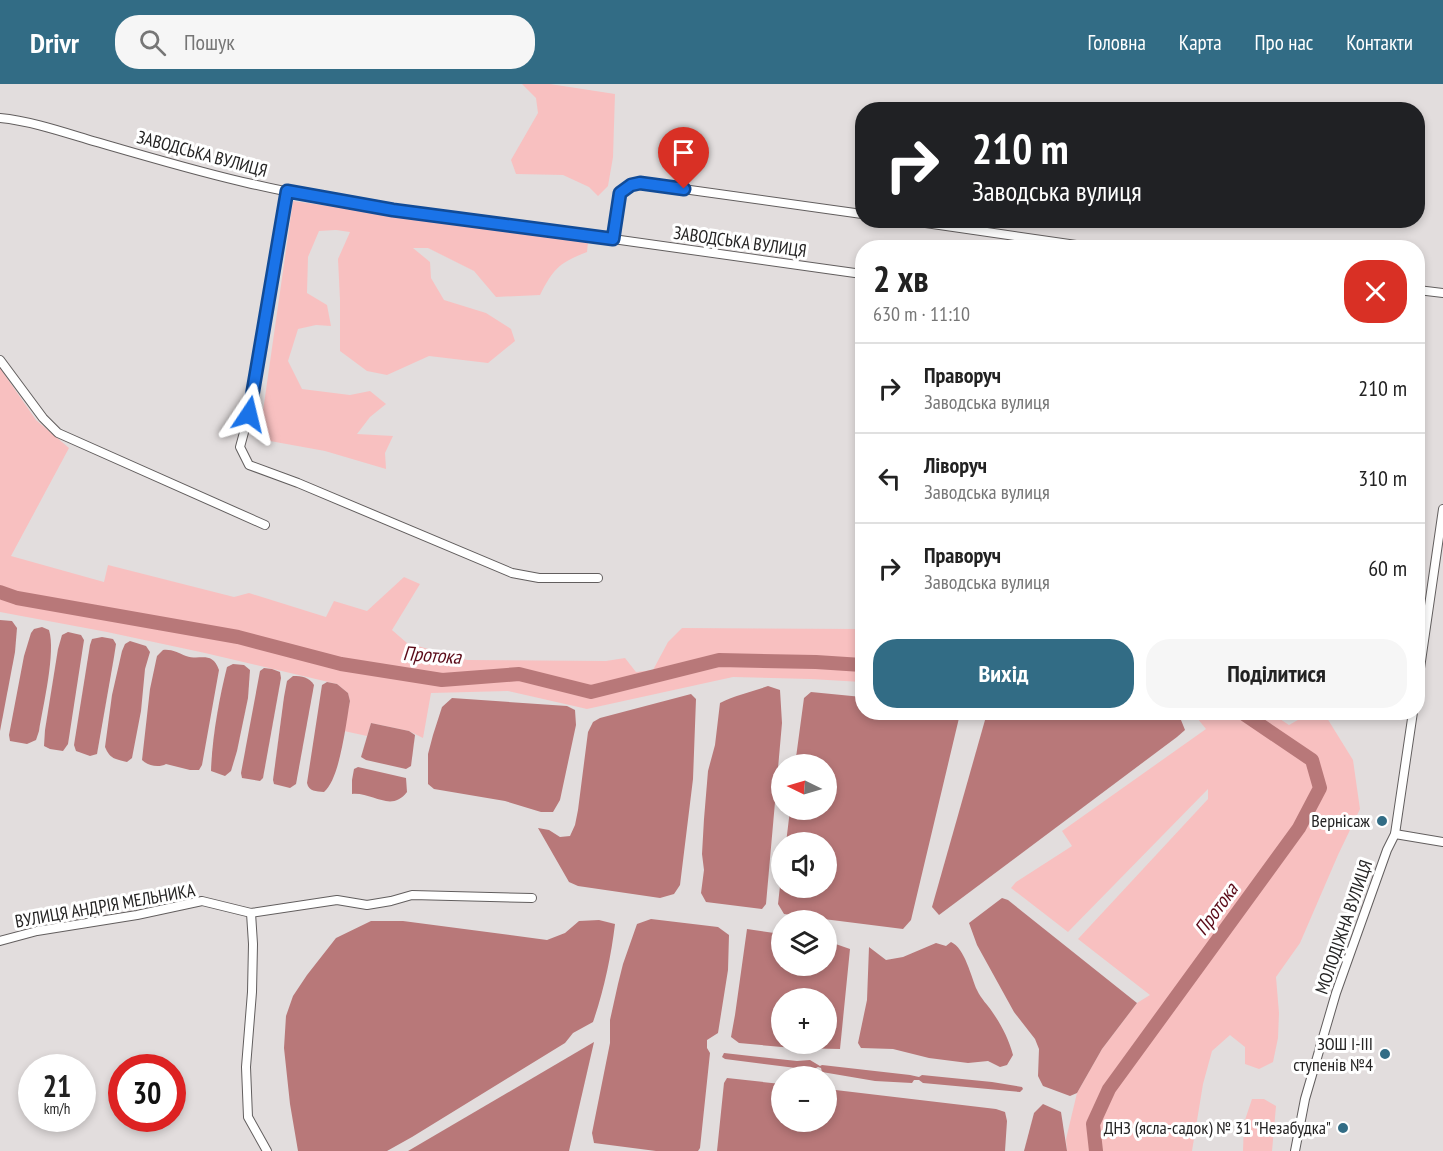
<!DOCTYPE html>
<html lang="uk">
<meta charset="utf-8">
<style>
:root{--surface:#fff;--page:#f6f6f6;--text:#222;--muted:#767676;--line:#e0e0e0;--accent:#326c85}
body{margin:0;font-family:"PT Sans Narrow",sans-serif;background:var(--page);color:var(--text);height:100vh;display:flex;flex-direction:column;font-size:22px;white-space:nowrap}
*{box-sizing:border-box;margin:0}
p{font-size:20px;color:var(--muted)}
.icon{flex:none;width:33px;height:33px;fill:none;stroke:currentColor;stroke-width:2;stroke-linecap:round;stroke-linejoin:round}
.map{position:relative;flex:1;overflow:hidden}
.side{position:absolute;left:855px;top:156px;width:570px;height:480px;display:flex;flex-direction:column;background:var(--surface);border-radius:24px;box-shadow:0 3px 9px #0003}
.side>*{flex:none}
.top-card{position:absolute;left:855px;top:18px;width:570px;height:126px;border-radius:24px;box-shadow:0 3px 9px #0003;background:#202124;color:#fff;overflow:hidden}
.needle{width:39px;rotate:275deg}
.buttons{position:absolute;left:771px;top:670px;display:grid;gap:12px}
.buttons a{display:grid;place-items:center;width:66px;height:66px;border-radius:50%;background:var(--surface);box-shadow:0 3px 9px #0003;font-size:30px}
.speed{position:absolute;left:18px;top:970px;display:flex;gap:12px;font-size:30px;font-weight:700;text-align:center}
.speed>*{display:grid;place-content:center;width:78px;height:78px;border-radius:50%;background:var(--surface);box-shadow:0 3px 9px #0003;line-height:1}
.speed small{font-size:15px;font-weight:400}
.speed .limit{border:9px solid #d22;background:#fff;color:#111}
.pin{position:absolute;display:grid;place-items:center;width:51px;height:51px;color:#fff;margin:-62px -26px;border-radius:50% 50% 50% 0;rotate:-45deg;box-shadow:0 0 6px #0007}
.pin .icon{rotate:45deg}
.me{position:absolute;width:66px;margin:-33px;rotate:10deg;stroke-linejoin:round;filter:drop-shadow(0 0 4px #0008)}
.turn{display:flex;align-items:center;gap:21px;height:126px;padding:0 18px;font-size:27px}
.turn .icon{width:78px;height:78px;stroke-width:2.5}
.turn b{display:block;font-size:42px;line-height:51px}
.round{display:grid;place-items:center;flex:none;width:63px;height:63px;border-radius:24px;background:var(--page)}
.summary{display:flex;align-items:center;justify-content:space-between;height:102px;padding:0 18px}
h1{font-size:36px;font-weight:600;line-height:45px}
.primary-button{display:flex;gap:12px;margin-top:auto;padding:12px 18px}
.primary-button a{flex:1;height:69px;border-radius:24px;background:var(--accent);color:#fff;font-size:24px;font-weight:600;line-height:69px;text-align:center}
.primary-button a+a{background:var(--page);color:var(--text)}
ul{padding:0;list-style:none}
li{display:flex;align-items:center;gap:18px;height:90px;padding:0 18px;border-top:2px solid var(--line)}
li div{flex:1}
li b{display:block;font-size:22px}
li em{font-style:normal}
header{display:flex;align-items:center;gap:36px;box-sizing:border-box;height:84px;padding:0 30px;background:var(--accent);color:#fff}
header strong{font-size:28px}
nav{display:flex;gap:33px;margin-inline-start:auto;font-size:21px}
.search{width:420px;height:54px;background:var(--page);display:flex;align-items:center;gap:15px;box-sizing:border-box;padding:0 21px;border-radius:24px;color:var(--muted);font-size:22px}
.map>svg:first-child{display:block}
</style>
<header>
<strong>Drivr</strong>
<div class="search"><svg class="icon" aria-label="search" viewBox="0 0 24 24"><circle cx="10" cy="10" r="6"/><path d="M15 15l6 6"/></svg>Пошук</div>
<nav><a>Головна</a><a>Карта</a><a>Про нас</a><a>Контакти</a></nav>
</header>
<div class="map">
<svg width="1443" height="1067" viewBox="0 0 1443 1067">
<rect width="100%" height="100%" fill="#e2dddd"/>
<g fill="#f8c0c0">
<polygon points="522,0 550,0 615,10 613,73 608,102 598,112 589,103 563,91 516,90 511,76 538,29 536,14"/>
<path d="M293,117c98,13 196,29 295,41l-1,10c-28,11 -33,16 -47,43l-44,2 -22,-26 -46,-23h-15l17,14 1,16 13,22 42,13 25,16 4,12 -27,22 -59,-7 -42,19 -20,-4 -27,-20v-51l-2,-41 12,-27 -14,-2 -17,1 -11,26 -1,36 20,12 4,21 -15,-1 -18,4 -10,32 14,28 48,6 20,-4 16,13 -16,13 -13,17 36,2 -8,17 1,16 -61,-18 -66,-12z"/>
<polygon points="0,284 36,336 69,364 11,472 104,498 108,481 234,513 249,509 326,533 334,517 367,527 404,493 420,500 392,546 407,559 467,576 606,577 625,574 636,588 653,586 668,558 682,544 862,545 862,598 810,595 733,593 587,625 508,607 431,609 423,654 409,647 371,639 367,652 344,647 350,617 348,609 337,600 205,569 107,548 0,528"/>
<polygon points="1193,629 1271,629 1289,641 1310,629 1328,629 1327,634 1353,676 1360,725 1338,771 1300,859 1276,893 1279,929 1278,954 1273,978 1259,985 1245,980 1245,963 1230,951 1212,967 1203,1000 1192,1067 1067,1067 1066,1055 1077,1009 1102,965 1137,919 1150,911 1078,855 1208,715 1208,705 1068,848 1011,804 1016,798 1072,762 1062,747 1206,645"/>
<polygon points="1252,1015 1264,1015 1276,1022 1272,1067 1243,1067 1244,1039"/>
</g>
<g fill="#b87879" fill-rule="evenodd">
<polygon points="0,536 12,537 17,544 15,568 0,647"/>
<path d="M42,543l7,3c7,22 -6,76 -10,101l-3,9 -9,4 -17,-3 -1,-6 15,-79 7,-23 3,-4z"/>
<polygon points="68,548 81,551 84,556 68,660 63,667 50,665 44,662 45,646 58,565 62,551"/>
<polygon points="102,553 113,555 116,560 114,573 97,670 90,672 76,667 74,661 90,561 92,555"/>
<path d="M130,557l16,5 4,6 -5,17 -4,42 -9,47 -5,4c-12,-3 -17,-3 -22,-15l7,-52 10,-44 3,-7z"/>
<path d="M163,566c9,-1 15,3 23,6 14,5 26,-6 33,14l-17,95 -3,5h-9l-24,-6c-7,4 -18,2 -24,-4l8,-71 7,-33z"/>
<path d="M233,580l11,1 6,5 -2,28 -11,53 -6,20 -6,5 -14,-5c1,-33 8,-72 16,-104z"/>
<polygon points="264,584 272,585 280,588 281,594 263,694 260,697 242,694 241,689 260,587"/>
<path d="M293,592c9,0 16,1 21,9l-18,99 -6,4 -16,-4 -1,-4 11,-83 3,-16z"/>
<path d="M327,598l10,2 11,9 2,8c-4,22 -10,78 -26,91 -8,-1 -15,0 -17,-9l15,-98z"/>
<path d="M768,602l12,4 2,33 -16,181 -4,5 -56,-7 -5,-9 3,-23 -2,-16 2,-35 4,-48 7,-26 5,-42c15,-8 32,-11 48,-17z"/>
<polygon points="811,608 862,613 862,628 959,629 959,634 911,836 903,845 784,830 778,820 781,793 782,804 826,804 826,759 786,759 790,726 826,726 826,681 795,681 804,614"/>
<polygon points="691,610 696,615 693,695 680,801 674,810 660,814 578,802 569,798 538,744 549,746 560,753 570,752 575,741 578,726 588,648 593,638 600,634"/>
<polygon points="452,614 567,622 575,626 576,641 560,716 553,728 541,728 505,717 434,705 428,700 428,670 433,651 442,623"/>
<polygon points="1142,629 1181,636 1185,646 1177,653 939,831 932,823 987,629"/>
<polygon points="371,639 409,647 415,651 411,682 406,685 366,676 361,673"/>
<path d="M358,683l48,11 1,14c-16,21 -34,0 -55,2v-14l2,-11z"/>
<polygon points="1002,814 1008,816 1137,919 1102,965 1077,1009 1070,1012 1043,1002 1038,992 1039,965 1035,955 1014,928 977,861 969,839"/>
<polygon points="651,835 718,843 729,851 728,886 718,949 707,956 707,964 710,969 700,1064 698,1067 656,1067 594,1059 592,1049 610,959 610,936 618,900 623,880 637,840"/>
<path d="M599,836l16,4c-4,33 -11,66 -22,98l-20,11 -8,10 -153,94 -25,14h-89l-8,-47 -6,-56 2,-32 7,-20 14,-21 29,-37 35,-17h32l144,19 18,-7 14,-12z"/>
<path d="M747,845l34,5 1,32h44l1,-25 23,8 -10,100 -47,-1 -54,-5 -8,-6 4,-22zM782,915h44v45h-44z"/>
<path d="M951,858c14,6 20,35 26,48 4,9 11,15 16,23 9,13 16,27 20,42l-6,10 -7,2 -12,-6 -20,2 -39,-5 -36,-9 -32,-1 -3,-5 9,-43 2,-53 17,13 17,-3 33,-14 10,3z"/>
<polygon points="594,958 569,1067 408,1067"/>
<polygon points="724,969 797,977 810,976 820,982 822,981 910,991 919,993 922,991 992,998 1022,1003 1023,1005 1020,1008 923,999 919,996 914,996 912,999 875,997 822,988 821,984 818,983 812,986 725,975 722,973"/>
<polygon points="727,994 781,1000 782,1038 826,1038 827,1005 996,1025 1005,1028 1007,1037 1005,1067 717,1067 724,999"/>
<polygon points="1043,1020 1061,1028 1067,1067 1024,1067 1034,1029"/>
</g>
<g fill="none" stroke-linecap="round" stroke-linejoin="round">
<g stroke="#b87879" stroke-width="14">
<polyline points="0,508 17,514 238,553 341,580 442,596 519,590 591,608 719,576 816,578 862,581"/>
<polyline points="1096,1067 1093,1040 1109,1005 1299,744 1320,704 1312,676 1241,628"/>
</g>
<defs>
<g id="minor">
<path d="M0,34c31,3 63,14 93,23 53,15 105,31 159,43 118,27 240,39 361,55l7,-46 11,-8 9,-2 222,31"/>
<polyline points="287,107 249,330 240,363 249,381 298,399 512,489 539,494 598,494"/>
<polyline points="905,136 1097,164"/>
<polyline points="613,155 862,190"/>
<polyline points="1418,206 1443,209"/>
<polyline points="0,276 43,334 58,349 265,441"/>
<polyline points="1418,598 1443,425"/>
<polyline points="1395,750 1443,758"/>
<polyline points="251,829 253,860 252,908 246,983 248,1033 267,1067"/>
<polyline points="0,857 37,847 137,831 202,817 251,829 337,816 367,821 391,817 412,811 532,814"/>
<polyline points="1295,1067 1305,1015 1336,909 1387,766 1395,750 1413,628"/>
</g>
</defs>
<use href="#minor" stroke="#625e5e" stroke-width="10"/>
<use href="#minor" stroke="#fff" stroke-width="8"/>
</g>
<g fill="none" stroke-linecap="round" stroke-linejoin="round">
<defs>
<polyline id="route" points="249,330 287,107 393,126 613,155 620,109 631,101 640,99 684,105"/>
</defs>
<use href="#route" stroke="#114b97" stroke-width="15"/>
<use href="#route" stroke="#1a73e8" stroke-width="10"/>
</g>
<g fill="#326c85" stroke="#fff" stroke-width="2">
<circle cx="1382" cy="737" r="6"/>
<circle cx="1385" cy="970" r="6"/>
<circle cx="1343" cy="1044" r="6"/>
</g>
<g text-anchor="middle" stroke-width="6" stroke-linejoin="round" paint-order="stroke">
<g font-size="18" fill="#252424" stroke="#fff">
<text transform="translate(202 70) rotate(15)" y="6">ЗАВОДСЬКА ВУЛИЦЯ</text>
<text transform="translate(740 158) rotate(8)" y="6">ЗАВОДСЬКА ВУЛИЦЯ</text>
<text transform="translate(105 822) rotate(-10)" y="6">ВУЛИЦЯ АНДРІЯ МЕЛЬНИКА</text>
<text transform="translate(1344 843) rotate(-71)" y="6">МОЛОДІЖНА ВУЛИЦЯ</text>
</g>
<g font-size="18" fill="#252424" stroke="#fff" text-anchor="end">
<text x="1370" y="743">Вернісаж</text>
<text x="1373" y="966">ЗОШ І-ІІІ<tspan x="1373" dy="21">ступенів №4</tspan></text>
<text x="1331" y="1050">ДНЗ (ясла-садок) № 31 "Незабудка"</text>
</g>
<g font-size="20" font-style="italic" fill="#5b0b18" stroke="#fff">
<text transform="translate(432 571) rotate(4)" y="7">Протока</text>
<text transform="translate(1216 825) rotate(-54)" y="7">Протока</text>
</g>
</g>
</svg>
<div class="buttons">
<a><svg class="needle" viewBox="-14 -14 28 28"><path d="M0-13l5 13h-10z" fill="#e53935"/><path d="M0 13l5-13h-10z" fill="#767676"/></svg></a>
<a><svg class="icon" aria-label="sound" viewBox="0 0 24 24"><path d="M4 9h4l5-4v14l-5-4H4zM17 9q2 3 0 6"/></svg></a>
<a><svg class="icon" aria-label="layers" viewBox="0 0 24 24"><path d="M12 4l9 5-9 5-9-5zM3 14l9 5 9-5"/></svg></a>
<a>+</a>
<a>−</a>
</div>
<div class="speed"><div>21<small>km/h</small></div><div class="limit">30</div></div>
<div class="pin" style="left:684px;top:105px;background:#d93025"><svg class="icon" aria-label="arrive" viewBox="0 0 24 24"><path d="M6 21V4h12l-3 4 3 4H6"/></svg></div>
<svg class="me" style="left:249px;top:330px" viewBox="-20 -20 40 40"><path d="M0-17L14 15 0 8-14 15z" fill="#1a73e8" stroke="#fff" stroke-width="4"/></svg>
<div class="top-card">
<div class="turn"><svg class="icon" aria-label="right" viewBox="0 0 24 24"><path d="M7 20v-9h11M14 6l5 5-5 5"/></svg><div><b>210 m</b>Заводська вулиця</div></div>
</div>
<section class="side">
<div class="summary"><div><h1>2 хв</h1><p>630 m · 11:10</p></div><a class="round" style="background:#d93025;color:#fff"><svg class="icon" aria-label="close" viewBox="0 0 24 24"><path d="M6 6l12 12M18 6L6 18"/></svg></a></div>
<ul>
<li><svg class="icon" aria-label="right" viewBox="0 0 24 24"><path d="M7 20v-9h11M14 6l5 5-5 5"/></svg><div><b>Праворуч</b><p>Заводська вулиця</p></div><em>210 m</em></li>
<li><svg class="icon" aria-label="left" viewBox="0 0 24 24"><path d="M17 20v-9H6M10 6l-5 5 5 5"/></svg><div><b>Ліворуч</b><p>Заводська вулиця</p></div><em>310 m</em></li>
<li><svg class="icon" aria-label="right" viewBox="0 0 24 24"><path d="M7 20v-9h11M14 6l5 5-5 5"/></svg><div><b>Праворуч</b><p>Заводська вулиця</p></div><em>60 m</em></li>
</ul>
<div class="primary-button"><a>Вихід</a><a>Поділитися</a></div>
</section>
</div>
